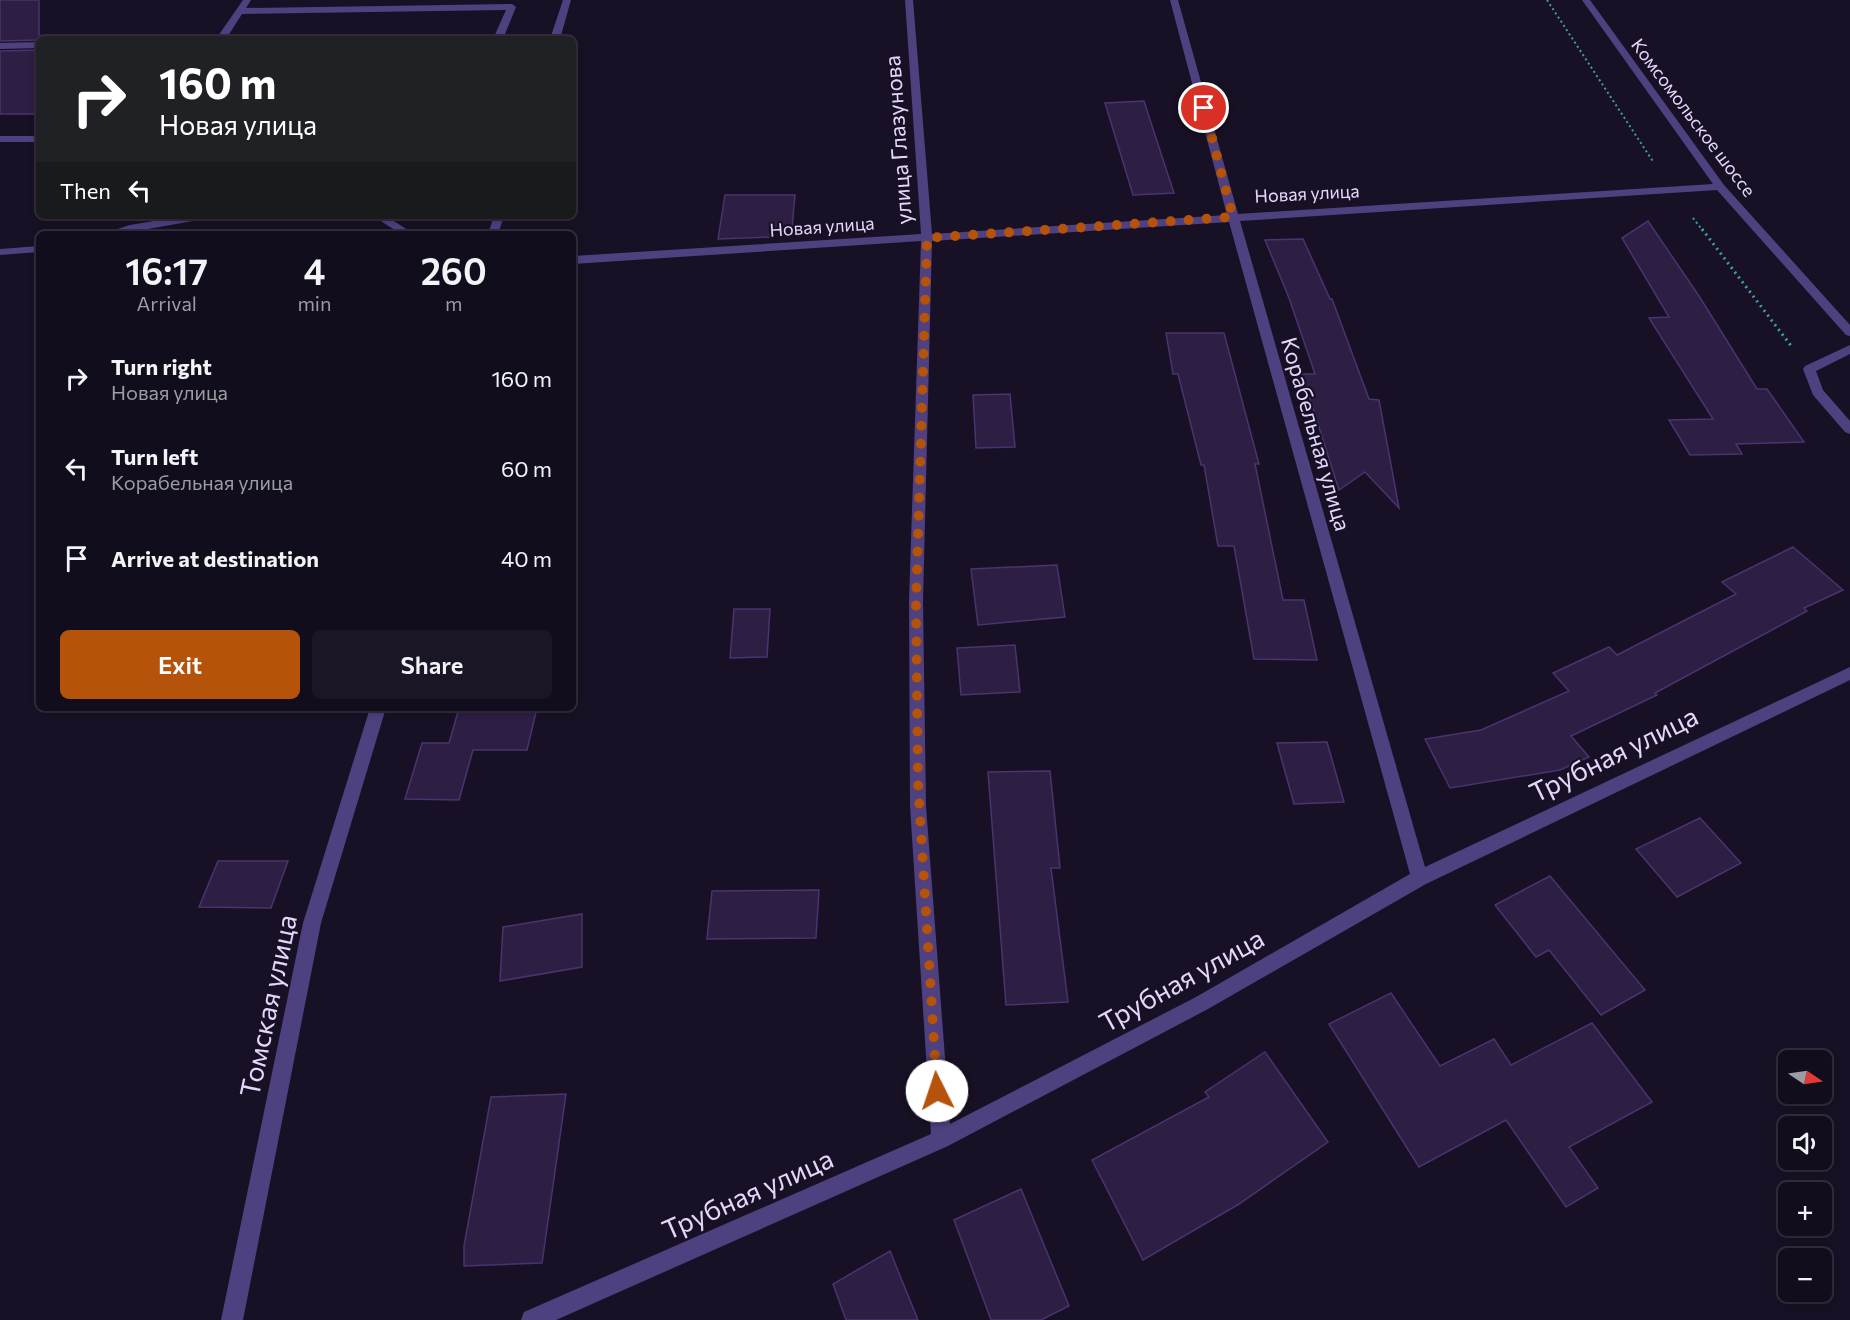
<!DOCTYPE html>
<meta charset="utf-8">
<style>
:root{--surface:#120d1c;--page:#1b1625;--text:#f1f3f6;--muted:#9c9ca3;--line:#312d3b;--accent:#b45309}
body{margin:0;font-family:Commissioner,sans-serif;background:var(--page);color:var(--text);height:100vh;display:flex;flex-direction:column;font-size:22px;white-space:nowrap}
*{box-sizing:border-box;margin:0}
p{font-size:20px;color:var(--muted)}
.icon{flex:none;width:33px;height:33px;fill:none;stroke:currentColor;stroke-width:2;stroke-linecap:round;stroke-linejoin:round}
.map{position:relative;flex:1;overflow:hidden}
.panel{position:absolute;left:36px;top:231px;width:540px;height:480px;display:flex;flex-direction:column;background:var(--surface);border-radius:9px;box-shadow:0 3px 9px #0003,0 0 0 2px var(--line)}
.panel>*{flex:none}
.guide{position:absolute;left:36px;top:36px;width:540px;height:183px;border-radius:9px;box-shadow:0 3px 9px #0003,0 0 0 2px var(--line);background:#202124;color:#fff;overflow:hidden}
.needle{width:39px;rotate:103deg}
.buttons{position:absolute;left:1778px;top:1050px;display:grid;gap:12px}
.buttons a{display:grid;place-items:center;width:54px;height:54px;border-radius:9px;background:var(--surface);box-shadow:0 3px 9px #0003,0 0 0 2px var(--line);font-size:30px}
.pin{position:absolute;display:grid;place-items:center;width:51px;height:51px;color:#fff;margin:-26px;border:3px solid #fff;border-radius:50%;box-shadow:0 2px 6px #0007}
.me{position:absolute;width:66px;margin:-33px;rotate:356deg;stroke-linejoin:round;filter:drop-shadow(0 0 4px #0008)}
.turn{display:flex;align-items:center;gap:21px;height:126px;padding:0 24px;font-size:27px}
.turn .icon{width:78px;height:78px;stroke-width:2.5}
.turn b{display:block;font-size:42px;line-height:51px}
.then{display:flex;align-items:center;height:57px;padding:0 24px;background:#0003;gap:12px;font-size:22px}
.eta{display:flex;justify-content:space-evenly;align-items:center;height:102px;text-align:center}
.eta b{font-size:36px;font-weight:600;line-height:42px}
.primary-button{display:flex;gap:12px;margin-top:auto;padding:12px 24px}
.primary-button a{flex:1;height:69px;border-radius:9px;background:var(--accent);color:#fff;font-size:24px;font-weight:600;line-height:69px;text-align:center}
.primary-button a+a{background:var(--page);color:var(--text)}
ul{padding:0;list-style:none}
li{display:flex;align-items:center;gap:18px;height:90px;padding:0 24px}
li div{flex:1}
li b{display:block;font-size:22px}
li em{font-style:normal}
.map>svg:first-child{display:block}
</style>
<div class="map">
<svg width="1850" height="1320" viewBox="0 0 1850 1320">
<rect width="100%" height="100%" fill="#181125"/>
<g fill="#2d1f44" stroke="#4a336e" stroke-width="1.5">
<polygon points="0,0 39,0 39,40 0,41"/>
<polygon points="39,50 39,114 0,114 0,51"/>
<polygon points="1144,101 1153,129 1174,193 1133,195 1105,103"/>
<polygon points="725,195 795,195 792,228 771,231 772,237 718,239"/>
<polygon points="1648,221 1699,296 1757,389 1767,389 1804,442 1736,444 1742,454 1690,455 1669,420 1713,419 1649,318 1669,317 1622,238"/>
<polygon points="1303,239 1330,299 1332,299 1369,399 1379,400 1399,508 1365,472 1339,490 1302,374 1315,374 1289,298 1265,240"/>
<polygon points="1166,333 1224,333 1259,464 1255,464 1283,600 1304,600 1317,660 1254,659 1234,546 1218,546 1204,465 1201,465 1178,374 1173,374"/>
<polygon points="1010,394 1015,447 976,448 973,395"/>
<polygon points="1793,547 1843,590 1804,608 1807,611 1655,693 1657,695 1571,736 1589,757 1560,770 1450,788 1425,739 1481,730 1569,691 1553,673 1609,647 1617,655 1736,594 1722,582"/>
<polygon points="1057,565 1065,617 978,625 971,569"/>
<polygon points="734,609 770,609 767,657 730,658"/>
<polygon points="1015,645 1020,692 961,695 957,648"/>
<polygon points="459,708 537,708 527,750 473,750 459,800 405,799 422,743 449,743"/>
<polygon points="1327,742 1344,802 1294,804 1277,743"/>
<polygon points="1050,771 1060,868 1051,868 1068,1002 1006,1005 988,772"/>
<polygon points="1700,818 1741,863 1677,897 1636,849"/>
<polygon points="218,861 288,861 271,908 199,907"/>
<polygon points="1550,876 1645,990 1601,1015 1549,950 1536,957 1495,905"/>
<polygon points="819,890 816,938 707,939 712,891"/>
<polygon points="582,914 582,967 500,981 503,927"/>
<polygon points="1391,993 1440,1066 1494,1039 1511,1065 1592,1023 1652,1102 1569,1147 1598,1188 1566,1207 1506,1120 1419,1167 1329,1024"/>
<polygon points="1265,1052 1328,1142 1239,1204 1143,1260 1092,1160 1209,1097 1205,1092"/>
<polygon points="566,1094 542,1263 464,1266 464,1246 491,1097"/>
<polygon points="1021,1189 1069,1306 1041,1320 991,1320 954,1220"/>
<polygon points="890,1251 918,1320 846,1320 833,1284"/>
</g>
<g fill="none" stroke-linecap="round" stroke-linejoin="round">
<g stroke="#3a9fae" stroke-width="2" stroke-dasharray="2 3" stroke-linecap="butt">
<polyline points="1547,0 1654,163"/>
<polyline points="1693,218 1703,231"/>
</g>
<polyline stroke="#3a9fae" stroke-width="3" stroke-dasharray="2 4" stroke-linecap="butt" points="1702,229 1792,347"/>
<g fill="#4f4080" fill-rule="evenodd">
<polygon points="243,0 251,0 246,8 512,4 516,7 503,39 493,39 506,10 242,14 226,39 216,39"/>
<polygon points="563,0 571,0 560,39 550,39"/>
<path d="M905,0h8l19,234 295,-19 -57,-215h8l60,214 475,-30 -131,-184h8l134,185 126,140v11l-4,-1 -129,-145 -477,31 185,646 425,-200v13l-424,204 -218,125 -260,137 -392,174h-35l3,-8 407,-178 -21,-328 -1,-205 12,-360 -348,23v-8l348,-22zM1229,222l181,652 -214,123 -246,127 -24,-318 -3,-205 9,-360z"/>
<polygon points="39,42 39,48 0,49 0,43"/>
<rect x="0" y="136" width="39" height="6"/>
<polygon points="184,216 209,216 204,219 120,234 102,234 130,225"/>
<polygon points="373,216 386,216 414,234 401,234"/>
<polygon points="494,216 504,216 498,234 488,234"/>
<polygon points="39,246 39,252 0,255 0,249"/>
<polygon points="1850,345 1850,354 1816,371 1823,390 1850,421 1850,434 1845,432 1813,395 1803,369 1805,366"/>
<polygon points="370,708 386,708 321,923 243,1320 221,1320 303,923"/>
</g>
</g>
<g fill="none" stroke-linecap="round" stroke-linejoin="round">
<polyline stroke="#b45309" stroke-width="10" stroke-dasharray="0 18" points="937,1091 918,783 916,602 927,238 1233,217 1204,108"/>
</g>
<g text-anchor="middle" stroke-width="4.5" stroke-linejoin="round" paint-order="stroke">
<g font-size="18" fill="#e3d8fc" stroke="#181125">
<text transform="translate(1693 118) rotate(53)" y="6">Комсомольское шоссе</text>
<text transform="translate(1307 194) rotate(-3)" y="6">Новая улица</text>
<text transform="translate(822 227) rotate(-4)" y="6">Новая улица</text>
</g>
<g font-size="22" fill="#e3d8fc" stroke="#181125">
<text transform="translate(898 140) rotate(-94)" y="8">улица Глазунова</text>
<text transform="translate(1316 434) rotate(74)" y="8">Корабельная улица</text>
</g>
<g font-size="27" fill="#e3d8fc" stroke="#181125">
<text transform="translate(1614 755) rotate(-26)" y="9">Трубная улица</text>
<text transform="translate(1182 981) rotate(-29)" y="9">Трубная улица</text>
<text transform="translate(269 1006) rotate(-78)" y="9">Томская улица</text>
<text transform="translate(748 1195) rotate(-24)" y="9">Трубная улица</text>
</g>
</g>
</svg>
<div class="buttons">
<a><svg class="needle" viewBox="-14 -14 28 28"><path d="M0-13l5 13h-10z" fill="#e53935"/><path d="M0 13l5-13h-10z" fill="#9c9ca3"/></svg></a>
<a><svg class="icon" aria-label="sound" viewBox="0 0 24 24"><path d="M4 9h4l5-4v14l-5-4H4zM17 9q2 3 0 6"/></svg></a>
<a>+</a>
<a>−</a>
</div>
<div class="pin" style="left:1204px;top:108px;background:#d93025"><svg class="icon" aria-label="arrive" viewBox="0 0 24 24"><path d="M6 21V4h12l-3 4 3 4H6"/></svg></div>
<svg class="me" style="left:937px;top:1091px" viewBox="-20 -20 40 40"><circle r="19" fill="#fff"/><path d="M0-13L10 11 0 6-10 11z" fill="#b45309"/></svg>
<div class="guide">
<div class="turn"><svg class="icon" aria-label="right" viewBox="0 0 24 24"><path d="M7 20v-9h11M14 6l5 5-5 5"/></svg><div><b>160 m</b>Новая улица</div></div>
<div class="then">Then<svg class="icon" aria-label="left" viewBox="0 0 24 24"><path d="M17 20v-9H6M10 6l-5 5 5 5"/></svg></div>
</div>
<section class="panel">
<div class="eta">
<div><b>16:17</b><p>Arrival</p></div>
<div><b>4</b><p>min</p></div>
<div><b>260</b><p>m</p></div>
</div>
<ul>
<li><svg class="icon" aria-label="right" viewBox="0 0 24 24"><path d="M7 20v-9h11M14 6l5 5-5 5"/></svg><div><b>Turn right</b><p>Новая улица</p></div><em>160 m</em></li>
<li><svg class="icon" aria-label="left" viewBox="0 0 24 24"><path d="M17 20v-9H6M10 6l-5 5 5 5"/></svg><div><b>Turn left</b><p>Корабельная улица</p></div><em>60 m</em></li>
<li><svg class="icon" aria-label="arrive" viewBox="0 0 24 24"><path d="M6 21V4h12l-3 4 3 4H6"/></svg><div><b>Arrive at destination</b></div><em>40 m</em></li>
</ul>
<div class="primary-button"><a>Exit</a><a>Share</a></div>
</section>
</div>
